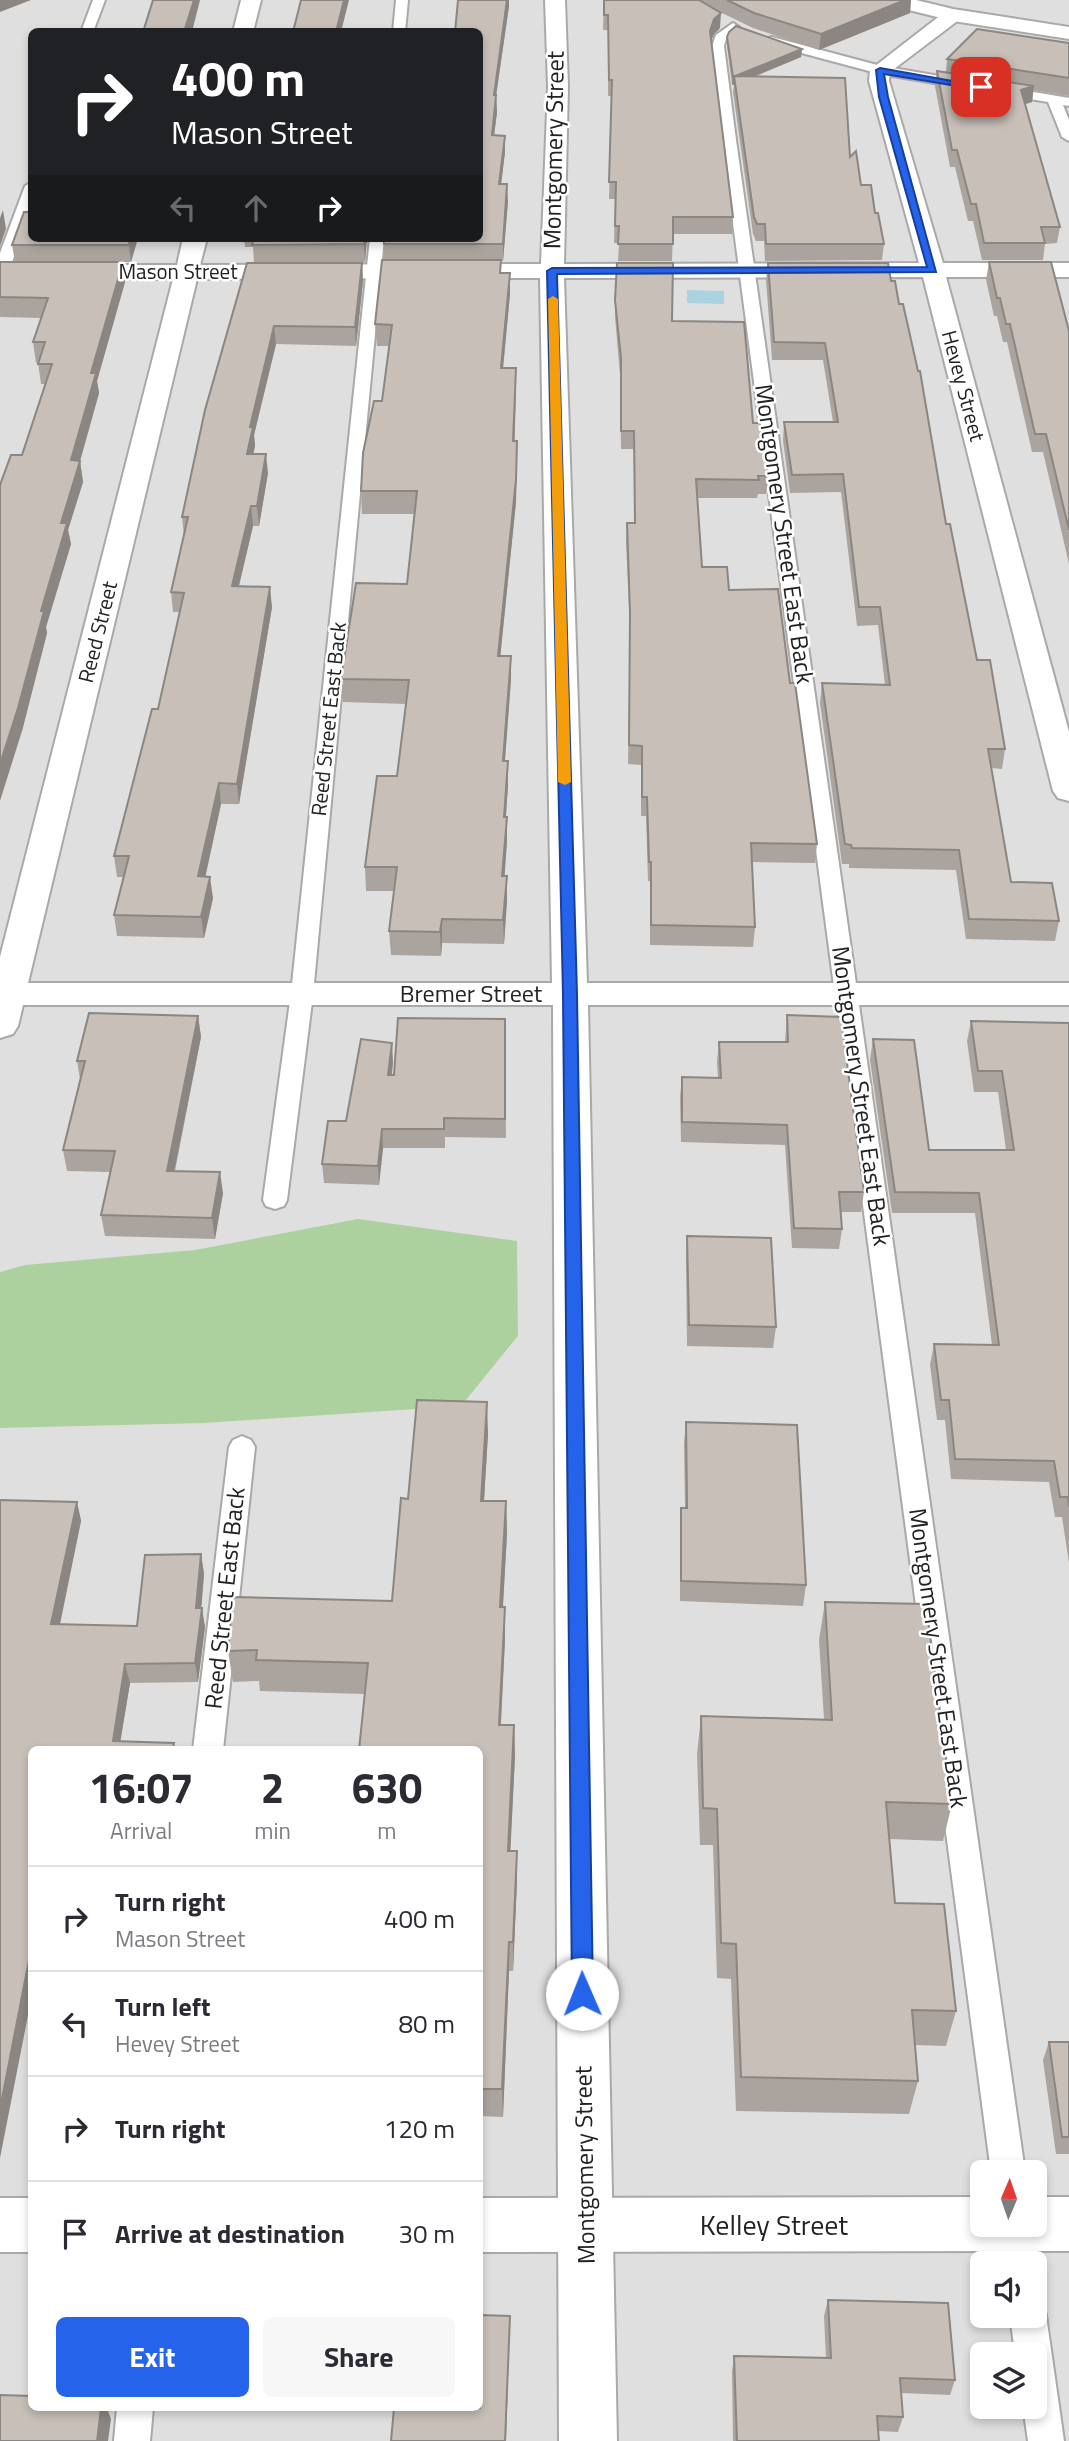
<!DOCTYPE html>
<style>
:root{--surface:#fff;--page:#f7f7f7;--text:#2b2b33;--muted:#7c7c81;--line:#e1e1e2;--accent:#2563eb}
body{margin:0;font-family:"Titillium Web",sans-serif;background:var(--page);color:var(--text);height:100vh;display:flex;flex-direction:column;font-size:26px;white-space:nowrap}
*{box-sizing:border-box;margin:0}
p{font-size:23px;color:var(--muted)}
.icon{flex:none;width:38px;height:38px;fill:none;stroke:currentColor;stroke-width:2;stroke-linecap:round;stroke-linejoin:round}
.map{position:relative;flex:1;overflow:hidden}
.drawer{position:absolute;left:28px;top:1746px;width:455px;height:665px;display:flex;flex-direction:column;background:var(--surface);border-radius:10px;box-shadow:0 4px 10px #0003}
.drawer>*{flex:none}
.guide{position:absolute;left:28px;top:28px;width:455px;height:214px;border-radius:10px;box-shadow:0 4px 10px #0003;background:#202124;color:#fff;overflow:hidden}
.needle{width:46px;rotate:2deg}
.tools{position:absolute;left:970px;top:2160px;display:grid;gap:14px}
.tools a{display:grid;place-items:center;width:77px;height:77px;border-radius:10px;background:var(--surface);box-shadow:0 4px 10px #0003;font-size:35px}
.pin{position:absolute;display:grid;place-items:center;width:60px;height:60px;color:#fff;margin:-30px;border-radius:14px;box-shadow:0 4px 10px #0006}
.me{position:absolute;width:77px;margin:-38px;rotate:359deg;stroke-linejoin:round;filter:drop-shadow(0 0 5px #0008)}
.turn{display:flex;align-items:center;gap:24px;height:147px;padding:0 28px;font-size:32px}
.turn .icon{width:91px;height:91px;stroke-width:2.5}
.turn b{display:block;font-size:49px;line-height:60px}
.lanes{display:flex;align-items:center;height:66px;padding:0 28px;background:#0003;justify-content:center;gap:35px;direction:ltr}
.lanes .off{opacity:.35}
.eta{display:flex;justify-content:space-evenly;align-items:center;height:119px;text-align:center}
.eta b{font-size:42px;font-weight:700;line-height:49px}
.action{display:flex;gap:14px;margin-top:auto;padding:14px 28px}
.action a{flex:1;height:80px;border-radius:10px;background:var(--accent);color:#fff;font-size:28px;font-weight:700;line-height:80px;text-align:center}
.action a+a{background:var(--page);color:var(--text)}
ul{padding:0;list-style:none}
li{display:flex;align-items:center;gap:21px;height:105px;padding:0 28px;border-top:2px solid var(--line)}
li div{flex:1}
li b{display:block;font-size:26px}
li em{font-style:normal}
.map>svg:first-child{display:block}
</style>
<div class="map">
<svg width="1069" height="2441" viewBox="0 0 1069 2441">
<rect width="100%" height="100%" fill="#f2efe9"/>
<path fill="#e0dfdf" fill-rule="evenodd" d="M0,0h1069v2441h-1069zM32,32h448v206h-448zM32,1750h448v658h-448zM982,2172h52v52h-52zM982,2263h52v52h-52zM982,2354h52v52h-52z"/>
<polygon fill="#add19e" points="358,1219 517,1241 518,1336 461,1406 204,1423 0,1428 0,1272 25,1265 195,1250"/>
<polygon fill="#aad3df" points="687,290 724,291 724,304 687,303"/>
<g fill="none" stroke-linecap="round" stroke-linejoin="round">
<defs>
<g id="service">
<polygon points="93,0 105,0 93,32 81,32"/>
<polygon points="396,0 408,0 405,32 393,32"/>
<polygon points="733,23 739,27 726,39 724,46 736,140 1025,2172 991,2172 722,140 712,46 716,35"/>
<polygon points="772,37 881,66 1069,98 1069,106 1063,105 1069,120 1069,141 1062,137 1048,102 880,74 768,44 768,38"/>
<polygon points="32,182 32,207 8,273 0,278 0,253 25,186"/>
<polygon points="370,238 384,238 313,994 287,1200 284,1206 275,1209 266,1206 263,1200 291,994"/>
<polygon points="242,1436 251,1440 255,1447 223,1750 193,1750 229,1447 233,1440"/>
<polygon points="999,2224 1033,2224 1038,2263 1034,2273 1034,2263 1003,2263"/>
<polygon points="1034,2300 1041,2302 1046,2315 1064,2441 1028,2441 1023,2406 1034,2406 1034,2354 1015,2354 1010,2315 1034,2315"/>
<polygon points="117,2408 153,2408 150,2441 114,2441"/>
</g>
<g id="minor">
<polygon points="241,0 261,0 253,32 233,32"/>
<path d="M545,0h20l3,86 -4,178 355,-1 -50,-182 1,-11 76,-59h14l3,4 -3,4 -70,53 -1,9 54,182h126v14h-123l123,455v69l-11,-3 -5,-7 -130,-514 -359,1 23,705h482v22h-481l29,1436h-58l-6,-1436h-530l-5,21 -5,8 -13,4v-81l173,-678h-173v-14h177l6,-27h24l-7,27 341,-1 7,-178zM540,278l12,705h-524l169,-704z"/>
</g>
<g id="tertiary">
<polygon points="882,0 916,0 953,9 1069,27 1069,39 953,21 885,4"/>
<polygon points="982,2197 982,2224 1034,2224 1034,2197 1069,2197 1069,2251 480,2252 480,2198"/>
<rect x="0" y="2198" width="32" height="54"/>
</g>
</defs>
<use href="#service" stroke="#a9a9a9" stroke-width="4"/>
<use href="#minor" stroke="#a9a9a9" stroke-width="4"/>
<use href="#tertiary" stroke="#a9a9a9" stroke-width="4"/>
<use href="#service" fill="#fff" fill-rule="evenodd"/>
<use href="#minor" fill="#fff" fill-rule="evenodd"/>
<use href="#tertiary" fill="#fff" fill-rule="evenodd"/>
</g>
<g fill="#aba49e">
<polygon points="604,0 911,0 910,13 819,50 753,28 720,12 720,28 714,34 711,40 733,217 732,234 673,234 672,261 618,261 619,243 614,243 615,199 609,199 612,96 608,96 608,30 603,30"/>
<polygon points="509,6 496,96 497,112 494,136 505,152 501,184 508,201 503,261 501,261 501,273 510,294 503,368 516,368 514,441 517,463 516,502 500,656 511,679 505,761 508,761 508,785 506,817 507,841 504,876 507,900 504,944 442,943 441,956 391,955 389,931 394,891 366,891 365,867 397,776 406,704 343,702 341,679 407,584 414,514 362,514 361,491 382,401 389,346 377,346 375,324 384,260 384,244 480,238 480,32"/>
<polygon points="727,37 802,49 801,57 754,77 850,157 861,185 875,213 884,244 882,260 765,261 764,241 756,241 753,234 733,92 734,85 732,85 727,46"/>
<polygon points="1069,43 1069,96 1033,90 1032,102 1025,104 1060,227 1057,243 1045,244 1043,260 982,260 973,221 968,221 955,167 950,167 935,86 937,71 946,72 947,59"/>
<polygon points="138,238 131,262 123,262 125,282 97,381 99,393 80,461 83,482 68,530 71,544 46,627 47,633 22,731 22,455 45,384 41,384 38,363 36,363 33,342 41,318 0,317 0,262 15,262 12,245"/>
<polygon points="244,238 367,238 365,262 254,262 253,247 245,247"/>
<polygon points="989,262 1069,331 1069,564 1043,452 1032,452 1007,342 1003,342 997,316 994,316 986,280"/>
<polygon points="247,263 362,263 363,281 356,346 276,344 254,435 255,446 253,454 268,473 259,526 253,526 239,586 272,607 239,804 221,804 205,877 213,898 204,938 117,936 114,915 123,877 117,877 114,856 158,709 180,612 173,612 171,592 184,536 182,517"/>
<polygon points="617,263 672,321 753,423 768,476 766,494 758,494 757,498 697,498 702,567 729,590 790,683 817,844 815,863 752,862 755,927 753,947 650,945 650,881 648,881 646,816 641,816 641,765 628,764 630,630 626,541 627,523 634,523 634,449 621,449 620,375 615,317"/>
<polygon points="768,263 891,281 899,304 946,524 977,660 1005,749 1002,769 991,768 1011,882 1059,921 1055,941 966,939 956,870 849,868 849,864 842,864 820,703 822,683 885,685 878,625 857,626 841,492 790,493 783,441 784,422 833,422 823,360 772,360 766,280"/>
<polygon points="787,1015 864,1192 861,1212 841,1212 842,1229 839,1249 792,1248 785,1145 681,1142 680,1097 682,1077 718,1078 717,1062 719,1042 785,1042"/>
<polygon points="198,1016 201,1037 175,1171 223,1193 215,1239 105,1236 101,1215 110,1172 67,1171 63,1150 80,1079 77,1061"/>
<polygon points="505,1019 506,1138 445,1137 445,1148 383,1148 379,1185 324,1183 322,1164 346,1121 393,1062 392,1075 394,1075"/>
<polygon points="971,1021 1069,1023 1069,1563 1062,1517 1055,1517 1049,1482 951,1479 945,1420 937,1420 930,1365 934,1344 992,1345 975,1213 892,1213 870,1060 873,1039 929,1150 1006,1150 998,1092 974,1092 967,1041"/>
<polygon points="687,1236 776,1327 773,1348 687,1346 686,1257"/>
<polygon points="686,1422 806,1585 803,1606 680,1601 680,1529 681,1508 685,1508 684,1443"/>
<polygon points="488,1434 484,1501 506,1501 507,1533 503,1607 505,1639 501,1725 514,1725 515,1756 510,1851 517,1881 513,1971 509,1971 503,2117 480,2116 480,1750 365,1694 260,1691 259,1681 233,1682 228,1651 392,1601 408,1499"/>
<polygon points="0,1500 77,1502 81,1521 59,1625 137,1626 201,1554 204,1574 201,1608 205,1627 198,1682 130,1683 120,1741 174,1743 175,1750 32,1750 32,1995"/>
<polygon points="825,1602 952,1804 943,1841 889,1839 895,1903 956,2011 946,2046 915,2045 918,2081 909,2114 736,2111 731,1979 717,1978 713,1845 700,1845 697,1754 701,1716 824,1719 819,1640"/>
<polygon points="1049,2042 1069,2042 1069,2154 1056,2154 1043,2060"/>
<polygon points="828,2300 955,2380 950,2395 901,2393 903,2417 898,2432 878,2431 879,2441 733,2441 732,2372 734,2356 826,2358 824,2316"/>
</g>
<g fill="#8b8681">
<polygon points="0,0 31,0 0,12"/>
<polygon points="194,0 200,0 192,32 184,32"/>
<polygon points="344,0 349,0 341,32 336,32"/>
<polygon points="507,0 509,0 509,6 496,96 497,112 492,152 494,95"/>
<polygon points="905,0 911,0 910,13 819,50 821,34"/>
<polygon points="721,13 720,28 714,34 709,46 710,31 714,19"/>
<polygon points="802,49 801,57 735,84 734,76 734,85 732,85 733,77"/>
<polygon points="1034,86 1032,102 1019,106 1021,90"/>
<polygon points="505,136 505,152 499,201 499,184"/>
<polygon points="507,184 508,201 503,261 503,244"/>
<polygon points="3,210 6,229 0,246 0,218"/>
<polygon points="130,238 138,238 131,262 129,245"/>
<polygon points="365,238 367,238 365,262 364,244"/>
<polygon points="123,262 125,282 97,381 99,393 80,461 83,482 68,530 71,544 46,627 47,633 22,731 0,801 0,764 41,611 61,523 71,460 91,373"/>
<polygon points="362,263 363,281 356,346 355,327"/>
<polygon points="510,273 510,294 501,389 501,368"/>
<polygon points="274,326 276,344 254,435 255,446 249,473 247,454 250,427"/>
<polygon points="516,368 516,390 514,463 513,441"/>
<polygon points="517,441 516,502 498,679 498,656"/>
<polygon points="266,454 268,473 259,526 257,506"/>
<polygon points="251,506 253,526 234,606 232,586"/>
<polygon points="270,587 272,607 239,804 237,784"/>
<polygon points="511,656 511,679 503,784 503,761"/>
<polygon points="508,761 508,785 504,841 504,817"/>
<polygon points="219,783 221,804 201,897 198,876"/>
<polygon points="507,817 507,841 503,900 502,876"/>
<polygon points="507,876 507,900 504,944 503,920"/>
<polygon points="210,877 213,898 204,938 201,917"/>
<polygon points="442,919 442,943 441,956 440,932"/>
<polygon points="198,1016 201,1037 170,1192 167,1171"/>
<polygon points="392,1043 393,1062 389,1094 388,1075"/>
<polygon points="382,1129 383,1148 379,1185 378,1166"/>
<polygon points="220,1172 223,1193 215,1239 212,1218"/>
<polygon points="487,1402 488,1434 482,1533 481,1501"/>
<polygon points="506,1501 507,1533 501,1639 500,1607"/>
<polygon points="77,1502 81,1521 56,1644 51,1624"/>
<polygon points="201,1554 204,1574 200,1624 202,1608 205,1627 198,1682 195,1663 196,1608"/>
<polygon points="505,1607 505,1639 499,1756 499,1725"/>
<polygon points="125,1664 130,1683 119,1750 113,1741"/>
<polygon points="514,1725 515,1756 509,1880 508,1851"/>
<polygon points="517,1851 517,1881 513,1971 513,1942"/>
<polygon points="509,1942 509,1971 503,2117 502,2089"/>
<polygon points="29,1960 32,1967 32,1995 0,2158 0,2109"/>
<polygon points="510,2316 506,2441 505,2441"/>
<polygon points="101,2408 107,2408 111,2419 108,2441 97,2441"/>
</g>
<g fill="#c7bfb8" stroke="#8b8681" stroke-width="2">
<polygon points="153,0 194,0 184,32 143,32"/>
<polygon points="301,0 344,0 336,32 293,32"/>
<polygon points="458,0 507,0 494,95 496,95 492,135 505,136 499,184 507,184 503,244 384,244 384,238 480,238 480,32 455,32"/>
<polygon points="604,0 699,0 721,13 714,19 710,31 733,217 673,217 673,244 618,244 619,226 615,226 616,182 609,182 612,80 609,80 608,15 604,15"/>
<polygon points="727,0 905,0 821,34 754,13"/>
<polygon points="736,26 802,49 733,77 727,37 729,32"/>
<polygon points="977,29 1069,43 1069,78 947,59"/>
<polygon points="937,71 1034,86 1021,90 1060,227 1041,227 1045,243 984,243 976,204 971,204 957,150 952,150"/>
<polygon points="734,76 845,78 850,157 856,151 861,185 871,185 875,213 878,213 884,244 766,244 765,224 757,224 754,217"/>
<polygon points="24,212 32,212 32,238 130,238 129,245 12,245"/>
<polygon points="254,238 365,238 364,244 252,245"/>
<polygon points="382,260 501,260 500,273 510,273 501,368 516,368 513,441 517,441 516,479 498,656 511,656 503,761 508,761 504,817 507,817 502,876 507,876 503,920 442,919 440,932 389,931 397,867 365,867 377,776 397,776 409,680 341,679 356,583 407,584 417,491 361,491 363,453 374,401 382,401 392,325 375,324"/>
<polygon points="0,262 123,262 91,373 96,373 71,460 80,461 61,523 67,523 41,611 44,611 18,708 0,764 0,485 11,455 22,455 52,364 38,364 45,342 33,342 48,298 0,297"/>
<polygon points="989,262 1051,262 1069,331 1069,530 1046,434 1035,434 1010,324 1006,324 1000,298 997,298"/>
<polygon points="247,263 362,263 355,327 274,326 250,427 253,427 247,454 266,454 257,506 251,506 232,586 270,587 237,784 219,783 198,876 210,877 201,917 114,915 129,856 114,856 152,709 158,709 184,593 171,592 188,517 182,517 205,410"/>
<polygon points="617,263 673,263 672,321 744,322 753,423 760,423 768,476 758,476 759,480 696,479 702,567 727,567 729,590 778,589 790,683 795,683 817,844 751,843 755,927 651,925 651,862 649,862 647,797 642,797 642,746 629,745 630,612 627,523 635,523 634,431 621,431 621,358 615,300"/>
<polygon points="768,263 888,263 891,281 895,281 899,304 903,304 918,371 920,371 946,524 950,524 977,660 990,660 1005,749 988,749 1011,882 1052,883 1059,921 969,919 959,850 852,848 851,845 845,844 822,683 890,685 880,607 859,607 843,474 792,475 784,422 838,422 825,343 774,342"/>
<polygon points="89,1013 198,1016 167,1171 220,1172 212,1218 101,1215 115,1151 63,1150 85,1061 77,1061"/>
<polygon points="787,1015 841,1017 864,1192 839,1192 842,1229 794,1228 787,1125 682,1122 682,1077 721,1078 719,1042 788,1042"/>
<polygon points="398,1018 505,1019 505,1119 444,1118 444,1129 382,1129 378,1166 322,1164 328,1121 346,1121 361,1039 392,1043 388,1075 394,1075"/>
<polygon points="971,1021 1069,1023 1069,1507 1068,1497 1060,1497 1054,1461 955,1459 949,1400 941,1400 934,1344 999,1345 979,1193 895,1192 873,1039 914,1040 929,1150 1014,1150 1002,1071 978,1071"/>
<polygon points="687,1236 771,1238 776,1327 689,1325"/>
<polygon points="417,1400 487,1402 481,1501 506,1501 500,1607 505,1607 499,1725 514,1725 508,1851 517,1851 513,1942 509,1942 502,2089 480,2089 480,1750 359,1750 368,1663 256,1660 257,1650 228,1651 233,1597 392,1601 401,1498 408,1499"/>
<polygon points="686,1422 797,1425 806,1585 681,1581 681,1508 687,1508"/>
<polygon points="0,1500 77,1502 51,1624 137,1626 145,1555 201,1554 196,1608 202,1608 195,1663 125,1664 113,1741 174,1743 172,1750 32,1750 32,1960 29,1960 0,2109"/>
<polygon points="825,1602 926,1604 952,1804 886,1802 895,1903 944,1904 956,2011 912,2010 918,2081 741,2077 736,1944 721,1943 717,1809 703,1808 701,1716 832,1720"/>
<polygon points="1049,2042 1069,2042 1069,2137 1062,2137"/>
<polygon points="828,2300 948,2303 955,2380 900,2378 903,2417 877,2416 879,2441 737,2441 734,2356 831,2358"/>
<polygon points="480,2315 510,2316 505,2441 391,2441 394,2408 480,2408"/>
<polygon points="0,2395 32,2396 32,2408 101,2408 97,2441 0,2441"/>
</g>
<polygon fill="#2563eb" stroke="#184099" stroke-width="2" points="880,68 986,87 981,90 884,74 888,97 936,272 557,274 577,994 593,1994 590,2001 582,2004 575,2001 572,1994 563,994 547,271 552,268 927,267 879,97 876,70"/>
<polygon fill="#f59e0b" points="553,296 558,299 571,782 565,785 558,782 548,299"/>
<g text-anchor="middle" stroke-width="5" stroke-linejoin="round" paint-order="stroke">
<g font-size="21" fill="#222" stroke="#fff">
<text x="178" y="279">Mason Street</text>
<text transform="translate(963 386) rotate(75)" y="7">Hevey Street</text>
<text transform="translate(98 632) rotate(-76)" y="7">Reed Street</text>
<text transform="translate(329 719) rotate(-84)" y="7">Reed Street East Back</text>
</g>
<g font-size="24" fill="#222" stroke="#fff">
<text transform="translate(554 150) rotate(-89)" y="8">Montgomery Street</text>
<text transform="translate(784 534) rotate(82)" y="8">Montgomery Street East Back</text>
<text x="471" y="1002">Bremer Street</text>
<text transform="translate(861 1096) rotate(82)" y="8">Montgomery Street East Back</text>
<text transform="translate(225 1598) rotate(-84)" y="8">Reed Street East Back</text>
<text transform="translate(938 1658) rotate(82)" y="8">Montgomery Street East Back</text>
<text transform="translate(585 2165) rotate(-91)" y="8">Montgomery Street</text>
</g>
<g font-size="28" fill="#222" stroke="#fff">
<text x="774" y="2235">Kelley Street</text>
</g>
</g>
</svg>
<div class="tools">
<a><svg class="needle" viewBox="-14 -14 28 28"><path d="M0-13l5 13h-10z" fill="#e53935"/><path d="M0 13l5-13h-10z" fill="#7c7c81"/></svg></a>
<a><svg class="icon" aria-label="sound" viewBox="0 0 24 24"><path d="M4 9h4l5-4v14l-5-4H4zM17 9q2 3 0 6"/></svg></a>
<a><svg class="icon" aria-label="layers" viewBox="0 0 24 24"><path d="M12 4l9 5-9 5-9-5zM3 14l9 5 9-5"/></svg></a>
</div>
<div class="pin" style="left:981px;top:87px;background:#d93025"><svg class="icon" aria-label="arrive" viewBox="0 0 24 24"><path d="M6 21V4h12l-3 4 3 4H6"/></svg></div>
<svg class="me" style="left:582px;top:1994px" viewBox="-20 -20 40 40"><circle r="19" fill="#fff"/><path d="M0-13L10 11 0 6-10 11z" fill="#2563eb"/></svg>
<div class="guide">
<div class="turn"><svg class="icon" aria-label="right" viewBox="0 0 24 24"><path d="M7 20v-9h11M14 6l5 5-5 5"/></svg><div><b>400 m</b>Mason Street</div></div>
<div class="lanes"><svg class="icon off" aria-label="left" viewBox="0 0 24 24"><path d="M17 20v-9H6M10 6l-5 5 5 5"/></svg><svg class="icon off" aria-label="ahead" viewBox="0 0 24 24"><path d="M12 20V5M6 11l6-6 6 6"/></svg><svg class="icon" aria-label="right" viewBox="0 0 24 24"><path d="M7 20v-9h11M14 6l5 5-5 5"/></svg></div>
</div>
<section class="drawer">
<div class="eta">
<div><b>16:07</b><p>Arrival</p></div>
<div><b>2</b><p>min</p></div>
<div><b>630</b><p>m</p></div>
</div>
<ul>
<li><svg class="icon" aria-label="right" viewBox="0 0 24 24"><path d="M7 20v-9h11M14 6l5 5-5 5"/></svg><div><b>Turn right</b><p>Mason Street</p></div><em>400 m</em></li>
<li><svg class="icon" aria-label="left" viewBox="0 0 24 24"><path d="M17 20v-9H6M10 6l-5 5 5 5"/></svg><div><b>Turn left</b><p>Hevey Street</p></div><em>80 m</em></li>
<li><svg class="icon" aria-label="right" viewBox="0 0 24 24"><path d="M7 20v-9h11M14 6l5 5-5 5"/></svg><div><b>Turn right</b></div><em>120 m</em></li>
<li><svg class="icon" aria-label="arrive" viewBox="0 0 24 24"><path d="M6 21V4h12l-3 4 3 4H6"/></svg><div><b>Arrive at destination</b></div><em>30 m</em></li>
</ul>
<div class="action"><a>Exit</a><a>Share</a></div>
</section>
</div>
